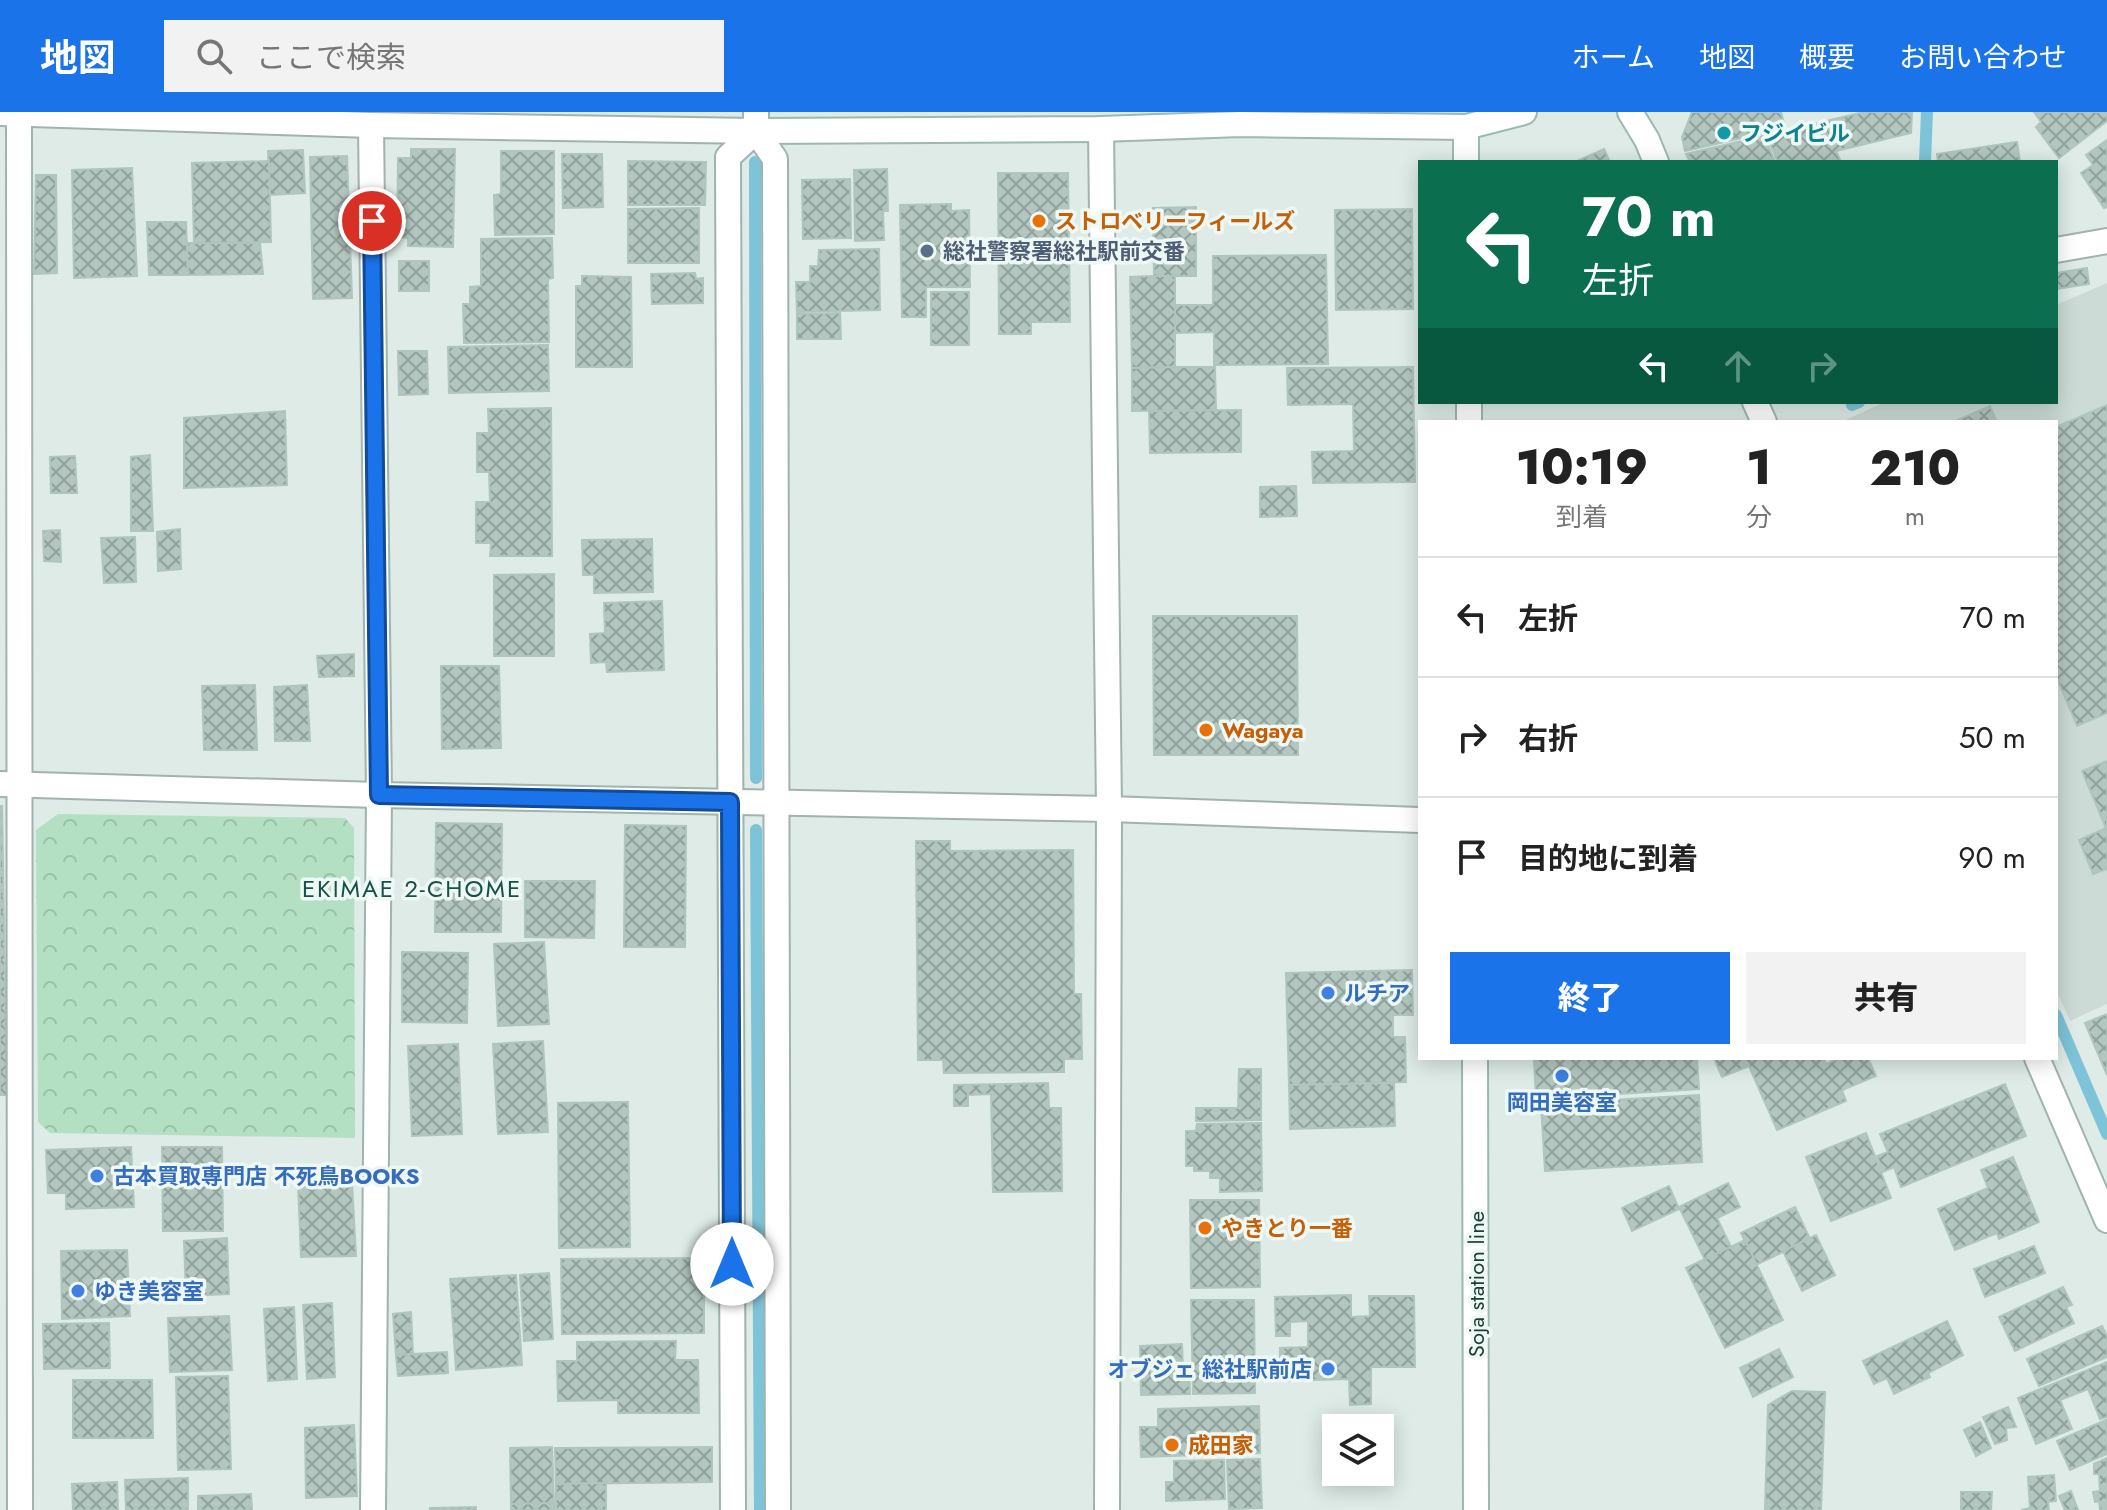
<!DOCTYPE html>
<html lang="ja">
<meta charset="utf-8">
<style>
:root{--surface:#fff;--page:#f2f2f2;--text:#222;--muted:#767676;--line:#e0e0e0;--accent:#1a73e8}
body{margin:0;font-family:Jost,"Noto Sans JP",sans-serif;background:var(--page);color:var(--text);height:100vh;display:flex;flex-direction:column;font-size:30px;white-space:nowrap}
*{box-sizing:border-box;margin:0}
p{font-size:26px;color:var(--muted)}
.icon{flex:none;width:44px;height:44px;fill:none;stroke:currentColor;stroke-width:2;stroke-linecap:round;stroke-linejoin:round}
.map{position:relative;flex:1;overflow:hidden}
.details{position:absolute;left:1418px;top:308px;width:640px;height:640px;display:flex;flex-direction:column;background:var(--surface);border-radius:0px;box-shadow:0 4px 20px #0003}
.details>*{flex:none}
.guide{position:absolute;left:1418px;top:48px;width:640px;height:244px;border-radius:0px;box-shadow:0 4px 20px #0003;background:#0b6e4f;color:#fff;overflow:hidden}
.tools{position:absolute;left:1322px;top:1302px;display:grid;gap:16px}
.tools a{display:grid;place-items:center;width:72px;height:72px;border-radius:0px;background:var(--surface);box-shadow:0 4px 20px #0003;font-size:40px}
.pin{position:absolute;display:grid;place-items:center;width:68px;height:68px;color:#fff;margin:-34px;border:4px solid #fff;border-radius:50%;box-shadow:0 2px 8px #0007}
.me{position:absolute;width:88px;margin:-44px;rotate:0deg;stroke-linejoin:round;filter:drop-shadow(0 0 6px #0008)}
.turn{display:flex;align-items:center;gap:28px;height:168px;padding:0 32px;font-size:36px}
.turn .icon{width:104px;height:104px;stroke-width:2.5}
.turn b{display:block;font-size:56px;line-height:68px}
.lanes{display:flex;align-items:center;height:76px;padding:0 32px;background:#0003;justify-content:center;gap:40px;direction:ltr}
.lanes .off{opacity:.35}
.eta{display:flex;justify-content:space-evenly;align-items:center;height:136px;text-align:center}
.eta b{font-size:48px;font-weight:800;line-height:56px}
.action{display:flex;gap:16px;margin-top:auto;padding:16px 32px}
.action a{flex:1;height:92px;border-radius:0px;background:var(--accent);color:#fff;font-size:32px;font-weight:800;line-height:92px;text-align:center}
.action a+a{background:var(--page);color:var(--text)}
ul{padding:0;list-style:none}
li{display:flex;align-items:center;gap:24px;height:120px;padding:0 32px;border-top:2px solid var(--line)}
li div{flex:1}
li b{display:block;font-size:30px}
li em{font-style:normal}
header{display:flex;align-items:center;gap:48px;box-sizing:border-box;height:112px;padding:0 40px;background:var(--accent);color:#fff}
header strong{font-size:38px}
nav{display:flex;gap:44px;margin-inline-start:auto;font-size:28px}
.search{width:560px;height:72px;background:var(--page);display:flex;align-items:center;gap:20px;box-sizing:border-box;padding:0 28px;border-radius:0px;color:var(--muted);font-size:30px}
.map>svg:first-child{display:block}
</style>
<header>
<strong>地図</strong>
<div class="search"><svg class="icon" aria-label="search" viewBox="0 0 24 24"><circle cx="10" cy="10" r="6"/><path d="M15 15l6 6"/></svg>ここで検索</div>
<nav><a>ホーム</a><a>地図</a><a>概要</a><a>お問い合わせ</a></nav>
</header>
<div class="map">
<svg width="2107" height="1398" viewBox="0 0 2107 1398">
<defs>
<pattern id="park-crowns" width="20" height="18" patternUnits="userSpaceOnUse" patternTransform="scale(2)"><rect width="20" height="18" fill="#b3e0c2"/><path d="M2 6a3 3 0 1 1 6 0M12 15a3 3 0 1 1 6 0" fill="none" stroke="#9ac1a7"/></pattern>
<pattern id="building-cross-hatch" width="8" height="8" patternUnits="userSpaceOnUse" patternTransform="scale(2)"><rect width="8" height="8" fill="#b3c6bf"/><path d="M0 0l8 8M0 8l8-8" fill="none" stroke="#91a29c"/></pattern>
</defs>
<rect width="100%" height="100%" fill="#deebe6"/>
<polygon fill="#ccdbd5" points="2107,171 2107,892 2070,909 2056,877 2056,310 1841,310 1885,290 2056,290 2056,193"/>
<polygon fill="url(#park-crowns)" points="58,702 345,706 354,716 355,1026 50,1021 38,1010 36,718"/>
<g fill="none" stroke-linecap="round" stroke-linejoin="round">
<g stroke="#7ec4d8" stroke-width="12">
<polyline points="755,50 756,666"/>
<polyline points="1925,50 1927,0"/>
<polyline points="1852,293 1859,290"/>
<polyline points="756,718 760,1398"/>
<polyline points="2056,903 2107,1022"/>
</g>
</g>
<g fill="url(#building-cross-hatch)" stroke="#afc6be" stroke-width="2">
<polygon points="1692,0 1781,0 1785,16 1685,39 1682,25"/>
<polygon points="1864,0 1912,0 1911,21 1836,39 1841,50 1778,50 1766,23"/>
<polygon points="2034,0 2107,0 2107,9 2059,46 2036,15 2041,10"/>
<polygon points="1764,24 1775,50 1690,50 1686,42"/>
<polygon points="2107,28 2107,95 2104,96 2081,61 2093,53 2086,43"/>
<polygon points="2017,30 2020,50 1938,50 1937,42"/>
<polygon points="411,37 455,37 453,135 408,134 408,126 397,125 398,46 411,46"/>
<polygon points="1604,37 1610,50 1575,50"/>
<polygon points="303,38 305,81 270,83 268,39"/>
<polygon points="501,39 554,39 554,122 495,123 494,83 501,82"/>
<polygon points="562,42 602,42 603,95 563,96"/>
<polygon points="347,44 352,186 313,187 310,45"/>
<polygon points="269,49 271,130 194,131 192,51"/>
<polygon points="628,49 706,50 705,93 628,93"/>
<polygon points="132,56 137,164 74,166 72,58"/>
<polygon points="887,57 888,99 883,99 884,128 855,129 854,58"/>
<polygon points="998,61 1068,61 1070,210 1031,210 1031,222 999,222"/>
<polygon points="36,63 56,63 57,161 34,162"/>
<polygon points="850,67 851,126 803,127 802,68"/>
<polygon points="951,92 951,99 969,98 970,175 926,175 926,205 902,205 900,93"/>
<polygon points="1196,95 1196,164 1154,164 1153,96"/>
<polygon points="699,96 699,151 628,151 628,97"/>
<polygon points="1412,97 1413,197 1336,198 1335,98"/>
<polygon points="147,110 186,110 188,163 149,163"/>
<polygon points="552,126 553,166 548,167 549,230 464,231 463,192 470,192 470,175 481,174 481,127"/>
<polygon points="187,131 260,131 263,162 188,163"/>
<polygon points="879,137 880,198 797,200 796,170 810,170 810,154 818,154 819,138"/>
<polygon points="1326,143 1328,252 1214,253 1214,220 1175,221 1174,193 1213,193 1213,144"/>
<rect x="399" y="149" width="30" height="30"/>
<polygon points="2087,156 2089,172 2056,177 2056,161"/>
<polygon points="695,161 696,167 703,166 703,191 652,192 651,162"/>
<polygon points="582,164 631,165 632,255 576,255 576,174 582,174"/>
<polygon points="1154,164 1175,164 1175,255 1132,256 1130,165"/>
<rect x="931" y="180" width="38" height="53"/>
<polygon points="840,201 841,227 797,227 797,202"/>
<polygon points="548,233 549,279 449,281 448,235"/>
<polygon points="398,239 427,239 428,282 399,283"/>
<polygon points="1175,255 1215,255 1216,298 1132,299 1132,256"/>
<polygon points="1413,255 1415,370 1313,371 1312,340 1354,339 1353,292 1288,293 1287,256"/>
<polygon points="2107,293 2107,601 2077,614 2056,564 2056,315"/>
<polygon points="1990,294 1997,310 1953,310"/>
<polygon points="551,296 552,444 490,444 491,431 476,431 476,390 490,390 489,360 477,360 477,321 489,321 488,297"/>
<polygon points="1241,298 1241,340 1150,341 1149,299"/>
<polygon points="285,299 287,373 184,376 184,306"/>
<polygon points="150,343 153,419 131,419 131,345"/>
<polygon points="75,344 77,381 51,381 50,345"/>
<polygon points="1296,374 1297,404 1260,405 1260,375"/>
<polygon points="180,417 181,457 158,459 157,420"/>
<polygon points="60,418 61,450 44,449 43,419"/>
<polygon points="135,425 136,470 104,471 101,426"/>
<polygon points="652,427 653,480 594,481 594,463 583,463 582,428"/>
<polygon points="554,462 554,544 494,544 494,463"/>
<polygon points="662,489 664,558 607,560 606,550 591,551 590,522 605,521 604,491"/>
<polygon points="1153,504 1297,504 1298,643 1154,643"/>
<polygon points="354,542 354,564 319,565 317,544"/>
<polygon points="441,554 499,554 501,636 442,637"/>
<polygon points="255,573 257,638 204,638 202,574"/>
<polygon points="307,573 310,629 275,629 274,575"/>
<polygon points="2107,649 2107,757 2093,762 2079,728 2106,716 2082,659"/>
<polygon points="0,694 2,694 7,983 0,983"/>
<polygon points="436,711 502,712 501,820 435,820"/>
<polygon points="625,713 686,714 685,835 624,835"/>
<polygon points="916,729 950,729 950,739 1073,738 1074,882 1081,882 1082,947 1064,947 1064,960 944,961 943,948 918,948"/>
<polygon points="525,769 595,769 594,826 525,825"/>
<polygon points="544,830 549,912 498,914 494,832"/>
<polygon points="402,840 468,841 467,911 402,910"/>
<polygon points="1412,858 1413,903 1393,903 1393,925 1405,925 1406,970 1289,973 1286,861"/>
<polygon points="2107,902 2107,963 2085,911"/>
<polygon points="543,929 548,1020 498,1022 493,932"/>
<polygon points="458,932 462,1022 412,1024 408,934"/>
<polygon points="1697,946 1699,977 1536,987 1534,947"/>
<polygon points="1714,946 1824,946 1826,952 1839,946 1868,946 1876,964 1842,978 1846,989 1777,1018 1749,954 1722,965"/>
<polygon points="1239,957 1261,957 1261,1008 1196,1009 1196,996 1238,996"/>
<polygon points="1048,971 1049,996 1061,996 1062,1079 993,1080 991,982 968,983 968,994 954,994 954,973"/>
<polygon points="1394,971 1395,1014 1290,1017 1289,973"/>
<polygon points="2005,972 2026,1024 1901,1075 1894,1055 1883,1060 1877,1044 1888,1040 1880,1022"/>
<polygon points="1699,983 1702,1050 1545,1059 1541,992"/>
<polygon points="628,990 630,1135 559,1136 558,991"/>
<polygon points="1261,1011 1262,1079 1220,1080 1220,1066 1210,1066 1210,1059 1194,1059 1194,1054 1186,1054 1186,1019 1196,1019 1197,1012"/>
<polygon points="1866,1021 1891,1086 1831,1109 1806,1045"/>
<polygon points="131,1035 134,1095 66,1097 66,1081 48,1081 46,1038"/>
<polygon points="162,1035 222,1035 223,1119 163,1119"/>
<polygon points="2013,1045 2039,1110 1999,1127 1997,1121 1955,1138 1938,1097 1988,1076 1981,1058"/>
<polygon points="352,1071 356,1144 301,1145 298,1073"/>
<polygon points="1728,1071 1740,1095 1717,1106 1731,1135 1705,1148 1679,1095"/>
<polygon points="1669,1074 1679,1097 1632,1119 1622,1096"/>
<polygon points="1190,1088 1259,1088 1260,1175 1191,1176"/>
<polygon points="1795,1095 1810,1127 1756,1153 1741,1121"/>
<polygon points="1816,1123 1835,1163 1802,1179 1783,1139"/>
<polygon points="227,1126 229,1182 186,1184 184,1129"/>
<polygon points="1745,1128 1783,1208 1725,1236 1686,1156"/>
<polygon points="2034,1134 2045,1161 1985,1185 1974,1157"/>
<polygon points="127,1138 130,1204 62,1207 61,1139"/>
<polygon points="704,1146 704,1221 562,1222 561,1147"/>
<polygon points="549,1161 553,1227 524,1229 520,1163"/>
<polygon points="516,1163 522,1253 456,1258 450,1167"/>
<polygon points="2063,1175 2072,1193 2066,1195 2074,1211 2015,1239 1999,1205"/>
<polygon points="1351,1183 1351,1205 1370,1204 1369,1184 1414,1184 1415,1255 1371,1255 1371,1292 1350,1293 1349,1267 1280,1269 1280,1236 1308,1235 1308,1209 1290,1210 1290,1224 1276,1224 1275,1185"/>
<polygon points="1191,1188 1254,1188 1255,1281 1193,1282"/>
<polygon points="332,1191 335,1265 307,1267 303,1193"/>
<polygon points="294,1195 297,1267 268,1269 264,1197"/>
<polygon points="411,1200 413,1242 396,1243 393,1202"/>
<polygon points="229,1204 232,1258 170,1260 168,1206"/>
<polygon points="1947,1209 1963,1243 1928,1261 1930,1265 1894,1282 1887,1266 1874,1272 1863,1249"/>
<polygon points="109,1211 110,1256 44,1257 43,1212"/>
<polygon points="2102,1214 2107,1224 2107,1245 2039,1274 2027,1247"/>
<polygon points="676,1229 675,1248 698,1248 699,1301 618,1301 618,1288 558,1289 557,1249 577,1249 577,1230"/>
<polygon points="1182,1232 1183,1257 1189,1256 1190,1282 1141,1283 1140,1234"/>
<polygon points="1779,1237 1793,1265 1753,1285 1740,1256"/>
<polygon points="447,1240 448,1261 398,1264 396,1243"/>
<polygon points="2107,1250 2107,1305 2100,1307 2088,1277 2060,1288 2072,1317 2036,1332 2018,1286"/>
<polygon points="228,1264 231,1357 178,1358 176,1265"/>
<polygon points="73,1268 152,1268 153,1326 73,1326"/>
<polygon points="1792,1279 1825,1280 1821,1398 1765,1398 1768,1293"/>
<polygon points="1259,1294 1260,1341 1141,1345 1140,1315 1158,1315 1158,1297"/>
<polygon points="2008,1295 2016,1315 2006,1316 2007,1328 1995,1332 1983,1305"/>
<polygon points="2106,1308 2107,1342 2070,1358 2057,1329"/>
<polygon points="1980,1310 1991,1336 1976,1344 1964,1318"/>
<polygon points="354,1313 357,1384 306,1386 305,1316"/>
<polygon points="552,1335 554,1391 511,1392 510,1336"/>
<polygon points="712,1335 712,1370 556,1372 555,1336"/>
<polygon points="2107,1346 2107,1398 2100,1398 2099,1389 2095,1390 2093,1380 2100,1379 2099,1362 2094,1362 2094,1352"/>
<polygon points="1260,1347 1262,1396 1229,1397 1227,1348"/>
<polygon points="1224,1348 1225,1387 1166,1389 1166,1370 1174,1370 1174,1349"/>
<polygon points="2054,1363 2056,1389 2048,1390 2049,1398 2021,1398 2030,1396 2028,1365"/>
<polygon points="188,1366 188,1398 126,1398 125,1368"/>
<polygon points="117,1370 118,1398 73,1398 72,1372"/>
<polygon points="606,1371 606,1398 556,1398 556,1372"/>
<polygon points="2071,1379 2078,1398 2065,1398 2059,1384"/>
<polygon points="1961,1380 1992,1380 1991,1398 1961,1398"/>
<polygon points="251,1382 252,1398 198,1398 198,1384"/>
<polygon points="554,1391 554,1398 511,1398 511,1392"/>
<polygon points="476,1395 476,1398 430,1398 430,1396"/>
</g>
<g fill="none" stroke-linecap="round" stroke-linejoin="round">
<defs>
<g id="street">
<polyline points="19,0 20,1398"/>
<polyline points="0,1 371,13 756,19"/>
<polyline points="371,13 379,683 373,1398"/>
<polyline points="1101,17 1109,697 1107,1398"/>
<polyline points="756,19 775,47 778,1398"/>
<polyline points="2056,138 2107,129"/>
<polyline points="0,672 379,683 1109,697 1420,708"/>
<polyline points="2037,946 2107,1108"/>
<polyline points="733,1398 728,45 756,19"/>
</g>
<g id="secondary">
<polyline points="756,0 756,19 1101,17 1241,12 1466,15 1524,0"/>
<polyline points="1630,0 1647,28 1656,50"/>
<polyline points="1466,15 1466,50"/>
<polyline points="1469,290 1469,310"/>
<polyline points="1755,290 1764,310"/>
<polyline points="1475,946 1476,1398"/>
</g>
</defs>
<use href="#street" stroke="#a0b3ae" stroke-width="28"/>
<use href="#secondary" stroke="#9bb9b0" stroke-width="28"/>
<use href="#street" stroke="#fff" stroke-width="24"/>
<use href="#secondary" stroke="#fff" stroke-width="24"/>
</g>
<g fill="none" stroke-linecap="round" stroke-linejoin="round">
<defs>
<polyline id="route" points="372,109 379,683 730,690 732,1152"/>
</defs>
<use href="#route" stroke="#114b97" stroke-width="20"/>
<use href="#route" stroke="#1a73e8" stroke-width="14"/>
</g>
<circle fill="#0f9aa8" stroke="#eef8f4" stroke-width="3" cx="1724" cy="21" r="8"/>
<g fill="#e8710a" stroke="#eef8f4" stroke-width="3">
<circle cx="1039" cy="109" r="8"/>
<circle cx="1206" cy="618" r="8"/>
<circle cx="1205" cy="1116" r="8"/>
<circle cx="1172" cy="1333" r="8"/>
</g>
<circle fill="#5c6f8a" stroke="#eef8f4" stroke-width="3" cx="927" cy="139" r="8"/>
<g fill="#3f7fe0" stroke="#eef8f4" stroke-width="3">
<circle cx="1328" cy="881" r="8"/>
<circle cx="1562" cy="964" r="8"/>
<circle cx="97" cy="1064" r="8"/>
<circle cx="78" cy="1179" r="8"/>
<circle cx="1328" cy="1257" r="8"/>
</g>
<g text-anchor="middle" stroke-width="7" stroke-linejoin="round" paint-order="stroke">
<g font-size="22" font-weight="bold" fill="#0d838f" stroke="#eef8f4" text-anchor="start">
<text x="1740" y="29">フジイビル</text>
</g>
<g font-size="22" font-weight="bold" fill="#c56008" stroke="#eef8f4" text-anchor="start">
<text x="1055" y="117">ストロベリーフィールズ</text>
<text x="1222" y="626">Wagaya</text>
<text x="1221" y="1124">やきとり一番</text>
<text x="1188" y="1341">成田家</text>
</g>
<g font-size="22" font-weight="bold" fill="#4e5e75" stroke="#eef8f4" text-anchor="start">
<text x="943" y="147">総社警察署総社駅前交番</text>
</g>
<g font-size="22" font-weight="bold" fill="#366cbe" stroke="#eef8f4" text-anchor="start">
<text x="1344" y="889">ルチア</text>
<text x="1562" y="998" text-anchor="middle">岡田美容室</text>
<text x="113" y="1072">古本買取専門店 不死鳥BOOKS</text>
<text x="94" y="1187">ゆき美容室</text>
<text x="1312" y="1265" text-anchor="end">オブジェ 総社駅前店</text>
</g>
<g font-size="22" fill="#1d3d36" stroke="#eef8f4">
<text transform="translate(1476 1172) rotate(-90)" y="8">Soja station line</text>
</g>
<g font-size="24" letter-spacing="2" fill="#175147" stroke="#eef8f4">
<text x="412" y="785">EKIMAE 2-CHOME</text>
</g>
</g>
</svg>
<div class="tools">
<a><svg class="icon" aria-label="layers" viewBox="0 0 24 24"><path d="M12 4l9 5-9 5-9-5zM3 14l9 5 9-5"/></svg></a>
</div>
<div class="pin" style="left:372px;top:109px;background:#d93025"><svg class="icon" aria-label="arrive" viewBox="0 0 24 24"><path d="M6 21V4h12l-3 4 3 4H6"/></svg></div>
<svg class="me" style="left:732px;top:1152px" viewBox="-20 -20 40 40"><circle r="19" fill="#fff"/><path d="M0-13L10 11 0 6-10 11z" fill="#1a73e8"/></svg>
<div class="guide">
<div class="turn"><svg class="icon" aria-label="left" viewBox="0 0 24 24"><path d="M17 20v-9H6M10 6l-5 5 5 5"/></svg><div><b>70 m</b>左折</div></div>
<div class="lanes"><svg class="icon" aria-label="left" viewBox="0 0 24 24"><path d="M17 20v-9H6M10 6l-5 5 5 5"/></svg><svg class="icon off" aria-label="ahead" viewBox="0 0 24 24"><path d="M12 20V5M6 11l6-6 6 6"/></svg><svg class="icon off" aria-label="right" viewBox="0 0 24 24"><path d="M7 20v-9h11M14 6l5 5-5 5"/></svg></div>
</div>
<section class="details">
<div class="eta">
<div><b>10:19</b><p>到着</p></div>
<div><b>1</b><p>分</p></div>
<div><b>210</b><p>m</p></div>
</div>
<ul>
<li><svg class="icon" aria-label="left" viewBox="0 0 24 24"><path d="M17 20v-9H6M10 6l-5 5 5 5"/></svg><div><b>左折</b></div><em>70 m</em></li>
<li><svg class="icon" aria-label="right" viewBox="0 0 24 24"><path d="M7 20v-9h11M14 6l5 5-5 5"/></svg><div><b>右折</b></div><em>50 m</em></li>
<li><svg class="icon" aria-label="arrive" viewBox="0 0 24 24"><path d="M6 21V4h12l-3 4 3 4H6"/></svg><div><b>目的地に到着</b></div><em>90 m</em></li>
</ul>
<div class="action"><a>終了</a><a>共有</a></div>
</section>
</div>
